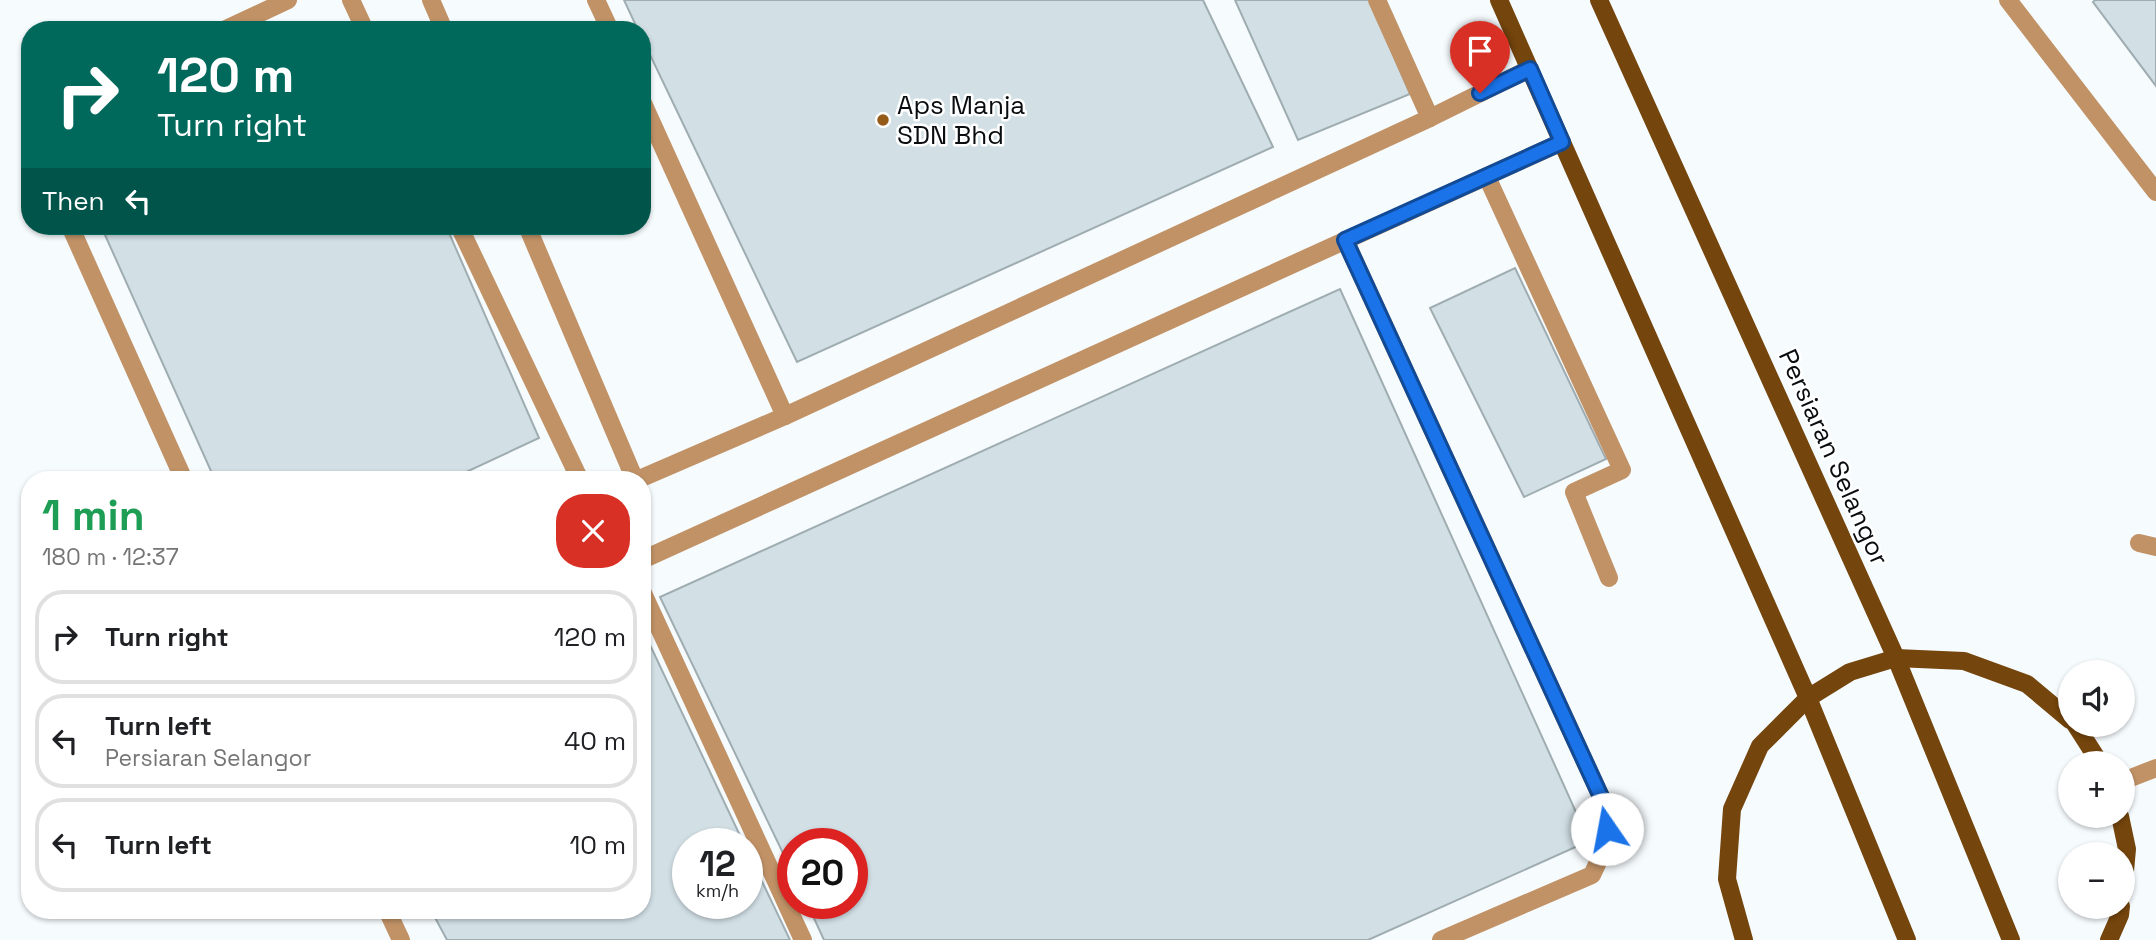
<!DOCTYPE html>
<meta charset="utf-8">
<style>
:root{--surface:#fff;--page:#f6f6f6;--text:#202124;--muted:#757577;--line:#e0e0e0}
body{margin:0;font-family:"Space Grotesk",sans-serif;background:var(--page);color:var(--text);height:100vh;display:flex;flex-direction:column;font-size:26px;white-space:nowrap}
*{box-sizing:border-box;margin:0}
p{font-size:23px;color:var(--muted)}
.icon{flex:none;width:38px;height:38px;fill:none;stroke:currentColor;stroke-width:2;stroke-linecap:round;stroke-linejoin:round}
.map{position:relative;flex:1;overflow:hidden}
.sheet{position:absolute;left:21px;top:471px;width:630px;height:448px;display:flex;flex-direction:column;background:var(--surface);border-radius:28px;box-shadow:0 2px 5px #0004}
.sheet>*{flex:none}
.guide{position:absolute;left:21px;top:21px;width:630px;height:214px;border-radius:28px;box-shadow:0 2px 5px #0004;background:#00695c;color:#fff;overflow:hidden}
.fabs{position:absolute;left:2058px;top:660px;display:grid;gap:14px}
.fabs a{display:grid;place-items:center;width:77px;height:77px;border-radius:50%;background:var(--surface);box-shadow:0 2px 5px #0004;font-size:35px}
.speed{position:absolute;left:672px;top:828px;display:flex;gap:14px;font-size:35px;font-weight:700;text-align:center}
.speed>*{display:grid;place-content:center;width:91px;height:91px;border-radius:50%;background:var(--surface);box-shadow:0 2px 5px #0004;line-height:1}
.speed small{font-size:18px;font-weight:400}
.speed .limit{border:10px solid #d22;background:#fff;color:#111}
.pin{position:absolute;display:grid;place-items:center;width:60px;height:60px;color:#fff;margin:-72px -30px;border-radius:50% 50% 50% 0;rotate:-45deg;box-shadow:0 0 7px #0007}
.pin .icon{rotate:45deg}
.me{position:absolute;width:77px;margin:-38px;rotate:348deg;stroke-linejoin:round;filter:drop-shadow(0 0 5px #0008)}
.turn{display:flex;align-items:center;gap:24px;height:147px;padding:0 21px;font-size:32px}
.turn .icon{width:91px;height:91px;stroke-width:2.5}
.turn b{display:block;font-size:49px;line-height:60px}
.then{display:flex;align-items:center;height:66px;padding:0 21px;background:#0003;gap:14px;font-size:26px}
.round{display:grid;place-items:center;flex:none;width:74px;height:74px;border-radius:28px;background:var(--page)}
.headline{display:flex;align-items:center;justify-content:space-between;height:119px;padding:0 21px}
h1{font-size:42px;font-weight:700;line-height:52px;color:#1e9e55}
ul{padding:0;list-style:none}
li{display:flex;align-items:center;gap:21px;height:94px;margin:0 14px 10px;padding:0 7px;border:4px solid var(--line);border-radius:28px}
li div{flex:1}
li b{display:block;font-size:26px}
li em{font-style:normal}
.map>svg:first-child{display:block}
</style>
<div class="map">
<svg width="2156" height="940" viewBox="0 0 2156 940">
<rect width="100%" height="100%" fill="#f6fbfe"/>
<g fill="#d2e0e6" stroke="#9fadb2" stroke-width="2">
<polygon points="624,0 1203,0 1273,147 797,362 642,38 642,30 638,30"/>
<polygon points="1235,0 1370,0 1410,94 1298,140"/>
<polygon points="2095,0 2156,0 2156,86 2093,2"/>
<polygon points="101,226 446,226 539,438 449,480 215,480"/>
<polygon points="1515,268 1606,459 1524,497 1430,308"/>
<polygon points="1340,289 1589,841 1368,940 824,940 807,903 852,903 852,844 793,844 793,874 660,597"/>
<polygon points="642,628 744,844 688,844 688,903 747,903 747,850 790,940 447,940 431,910 642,910"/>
</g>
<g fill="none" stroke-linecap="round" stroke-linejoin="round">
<g stroke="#c19266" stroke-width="18">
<polyline points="351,0 365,30"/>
<polyline points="431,0 444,30"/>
<polyline points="596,0 610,30"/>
<polyline points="1377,0 1430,118"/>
<polyline points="2008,0 2156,192"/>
<polyline points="224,30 288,0"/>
<polyline points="642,101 785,416"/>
<polyline points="1487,177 1622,470 1574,492 1609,578"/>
<polyline points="70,226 184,480"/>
<polyline points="459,226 580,480"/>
<polyline points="527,226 635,480"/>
<polyline points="1345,240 1608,812 1606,845 1592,875 1441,940"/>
<polyline points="637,480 785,416 1430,118 1529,69"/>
<polyline points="2139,543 2156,547"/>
<polyline points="642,560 1562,142"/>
<polyline points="642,591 803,940"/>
<polyline points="2123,781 2156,768"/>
<polyline points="387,910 401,940"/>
</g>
<g stroke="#74450c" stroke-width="18">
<polyline points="1499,0 1808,698 1907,940"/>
<polyline points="1599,0 1896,658 2011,940"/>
<polyline points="2075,724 2100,763"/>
<polyline points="2120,816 2127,849 2123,893"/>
<polyline points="1744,940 1727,879 1732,809 1760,746 1808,698 1850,672 1896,658 1964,661 2027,684 2070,720"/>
<polyline points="2109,940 2120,915 2121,906"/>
</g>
</g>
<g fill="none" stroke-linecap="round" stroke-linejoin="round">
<defs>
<polyline id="route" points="1480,93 1530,69 1562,142 1345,240 1608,812 1607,829"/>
</defs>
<use href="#route" stroke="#114b97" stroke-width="18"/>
<use href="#route" stroke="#1a73e8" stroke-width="12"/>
</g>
<circle fill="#955b19" stroke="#fff" stroke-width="2.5" cx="883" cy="120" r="7"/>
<g text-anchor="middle" stroke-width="5" stroke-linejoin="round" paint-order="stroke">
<g font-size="26" fill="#090d0f" stroke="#fff" text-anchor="start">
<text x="897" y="114">Aps Manja<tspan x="897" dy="30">SDN Bhd</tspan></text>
</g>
<g font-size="26" fill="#090d0f" stroke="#fff">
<text transform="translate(1834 457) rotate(66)" y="9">Persiaran Selangor</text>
</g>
</g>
</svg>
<div class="fabs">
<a><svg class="icon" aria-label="sound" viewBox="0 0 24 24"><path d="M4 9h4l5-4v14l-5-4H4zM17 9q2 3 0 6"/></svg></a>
<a>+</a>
<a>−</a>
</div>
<div class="speed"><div>12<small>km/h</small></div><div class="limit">20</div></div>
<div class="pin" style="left:1480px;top:93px;background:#d93025"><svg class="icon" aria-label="arrive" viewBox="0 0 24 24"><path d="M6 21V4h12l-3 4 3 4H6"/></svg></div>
<svg class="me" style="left:1607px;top:829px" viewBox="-20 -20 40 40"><circle r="19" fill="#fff"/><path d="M0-13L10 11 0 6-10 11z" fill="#1a73e8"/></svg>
<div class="guide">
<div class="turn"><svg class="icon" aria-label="right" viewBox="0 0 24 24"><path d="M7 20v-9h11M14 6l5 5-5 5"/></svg><div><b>120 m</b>Turn right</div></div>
<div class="then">Then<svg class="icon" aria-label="left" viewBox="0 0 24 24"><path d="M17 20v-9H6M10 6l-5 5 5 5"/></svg></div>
</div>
<section class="sheet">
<div class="headline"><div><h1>1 min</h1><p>180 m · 12:37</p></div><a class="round" style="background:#d93025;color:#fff"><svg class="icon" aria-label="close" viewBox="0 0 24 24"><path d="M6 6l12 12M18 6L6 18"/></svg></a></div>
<ul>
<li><svg class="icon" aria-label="right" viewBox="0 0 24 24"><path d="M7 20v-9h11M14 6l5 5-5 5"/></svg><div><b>Turn right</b></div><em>120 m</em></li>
<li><svg class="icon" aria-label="left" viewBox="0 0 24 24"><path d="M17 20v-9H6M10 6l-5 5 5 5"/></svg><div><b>Turn left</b><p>Persiaran Selangor</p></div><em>40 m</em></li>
<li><svg class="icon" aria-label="left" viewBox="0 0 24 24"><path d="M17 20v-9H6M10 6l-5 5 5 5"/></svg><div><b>Turn left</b></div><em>10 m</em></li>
</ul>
</section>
</div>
